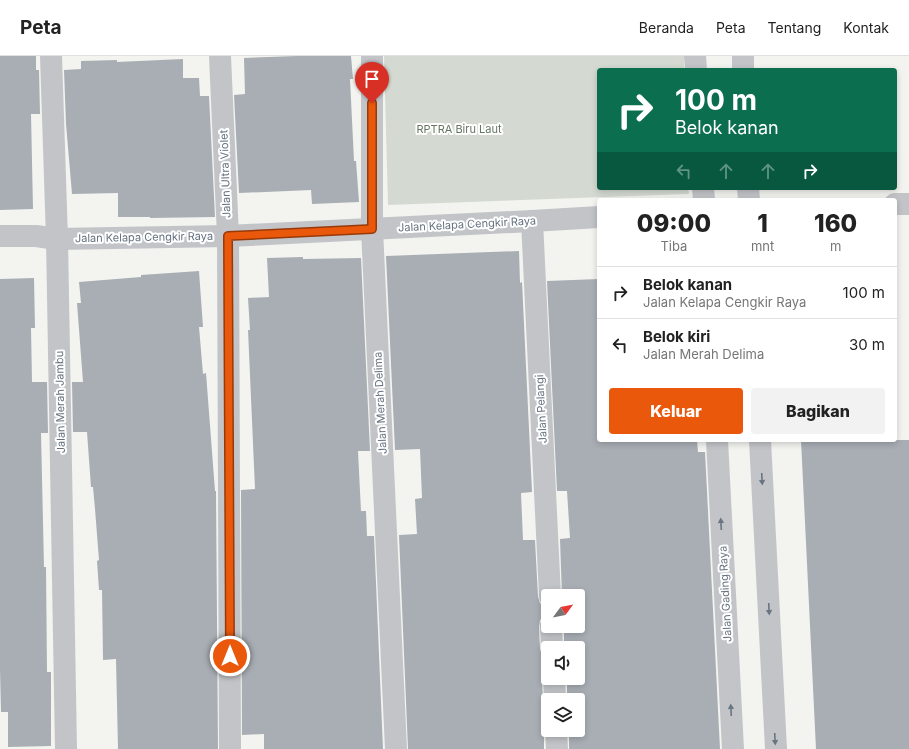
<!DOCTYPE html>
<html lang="id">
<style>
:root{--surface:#fff;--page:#f2f2f2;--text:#222;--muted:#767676;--line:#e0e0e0;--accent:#ea580c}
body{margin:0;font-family:Inter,sans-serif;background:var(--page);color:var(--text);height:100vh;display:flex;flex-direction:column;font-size:15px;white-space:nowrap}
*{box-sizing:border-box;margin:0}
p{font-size:13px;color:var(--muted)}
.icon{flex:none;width:22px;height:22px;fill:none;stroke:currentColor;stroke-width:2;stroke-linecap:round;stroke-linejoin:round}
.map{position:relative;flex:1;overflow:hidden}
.panel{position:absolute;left:597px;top:142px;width:300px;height:244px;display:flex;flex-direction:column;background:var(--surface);border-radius:4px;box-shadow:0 2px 6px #0003}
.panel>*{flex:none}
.banner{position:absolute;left:597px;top:12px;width:300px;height:122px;border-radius:4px;box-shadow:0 2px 6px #0003;background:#0b6e4f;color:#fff;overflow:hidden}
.needle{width:26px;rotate:58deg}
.tools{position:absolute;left:541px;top:533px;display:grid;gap:8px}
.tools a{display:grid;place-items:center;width:44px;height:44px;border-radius:4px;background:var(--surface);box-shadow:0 2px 6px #0003;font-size:20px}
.pin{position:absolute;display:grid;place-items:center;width:34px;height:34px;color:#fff;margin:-41px -17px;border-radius:50% 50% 50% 0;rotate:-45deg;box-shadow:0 0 4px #0007}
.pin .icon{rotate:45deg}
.me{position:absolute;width:44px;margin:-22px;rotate:0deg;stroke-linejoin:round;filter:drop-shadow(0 0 3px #0008)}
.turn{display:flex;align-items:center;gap:14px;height:84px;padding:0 12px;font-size:18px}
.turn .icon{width:52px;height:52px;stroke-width:2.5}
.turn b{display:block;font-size:28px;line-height:34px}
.lanes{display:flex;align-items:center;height:38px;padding:0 12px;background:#0003;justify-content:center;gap:20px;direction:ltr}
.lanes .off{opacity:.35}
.eta{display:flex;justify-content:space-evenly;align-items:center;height:68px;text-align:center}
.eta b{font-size:24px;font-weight:800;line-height:28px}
.button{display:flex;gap:8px;margin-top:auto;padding:8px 12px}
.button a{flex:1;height:46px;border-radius:4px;background:var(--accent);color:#fff;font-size:16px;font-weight:800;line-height:46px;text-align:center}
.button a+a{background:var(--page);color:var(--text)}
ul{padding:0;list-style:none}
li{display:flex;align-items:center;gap:12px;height:52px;padding:0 12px;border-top:1px solid var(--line)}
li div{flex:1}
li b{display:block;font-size:15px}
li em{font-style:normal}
header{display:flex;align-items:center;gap:24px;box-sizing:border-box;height:56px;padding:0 20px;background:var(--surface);border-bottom:1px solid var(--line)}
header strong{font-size:19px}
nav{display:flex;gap:22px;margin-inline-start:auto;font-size:14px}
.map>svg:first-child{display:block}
</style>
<header>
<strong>Peta</strong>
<nav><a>Beranda</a><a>Peta</a><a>Tentang</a><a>Kontak</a></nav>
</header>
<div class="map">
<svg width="909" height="693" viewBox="0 0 909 693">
<rect width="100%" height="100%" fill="#f3f4f0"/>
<polygon fill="#d4dad1" points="384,0 684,0 684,14 599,14 599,132 688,132 689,138 388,149"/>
<g fill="#a8aeb4">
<polygon points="0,0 36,0 36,14 39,14 40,58 31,58 33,153 0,154"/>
<polygon points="297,0 351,0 353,23 350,23 354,105 356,105 359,146 312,148 311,134 239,137 234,39 245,38 244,2"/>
<polygon points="183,3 183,22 199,22 200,40 209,40 215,161 150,162 150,161 118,161 118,137 72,138 66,68 64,14 81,13 81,5 117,4 117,6"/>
<polygon points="519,195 520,227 522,226 532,436 521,437 523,484 535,484 538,541 540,547 544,551 548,552 548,558 544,560 540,564 539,571 540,593 542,599 548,604 548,611 543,616 542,623 543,645 544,650 548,654 548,665 545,669 544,674 544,693 408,693 399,479 417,478 415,443 422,442 420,393 395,394 386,200"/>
<polygon points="303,201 303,203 361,202 370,395 358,395 361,455 366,455 367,480 374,480 383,693 264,693 264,678 242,679 241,434 255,433 248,274 250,274 248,242 269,241 267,202"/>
<polygon points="199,215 203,271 199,271 203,318 206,317 215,435 216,435 218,693 118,693 116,603 103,604 102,534 99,534 97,505 99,504 95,453 93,431 91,431 87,376 73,376 72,326 83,326 77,247 81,247 79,226 141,221 141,219"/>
<polygon points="34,222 35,272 31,272 32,326 47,326 48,377 41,377 44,511 46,511 47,616 51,616 51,690 8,691 8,656 1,656 0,613 0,223"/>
<polygon points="599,223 599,384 697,384 698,396 705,396 720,693 569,693 569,674 578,674 578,644 567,644 567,622 578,622 578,592 564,592 564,570 578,570 578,540 562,540 560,483 570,482 567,435 557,435 547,225"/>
<polygon points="801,384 909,384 909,693 816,693"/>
</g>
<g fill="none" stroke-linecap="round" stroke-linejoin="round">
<g stroke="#c2c4c8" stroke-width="22">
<polyline points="51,0 57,183 66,693"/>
<polyline points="220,0 228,180 230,693"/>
<polyline points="372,0 372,173 396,693"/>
<polyline points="695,0 696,14"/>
<polyline points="743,0 743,14"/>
<polyline points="703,132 704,144"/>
<polyline points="748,132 749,144"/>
<polyline points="895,148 909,148"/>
<polyline points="532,165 550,540"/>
<polyline points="0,180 36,180 57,183 228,180 532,165 599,161"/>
<polyline points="717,384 733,693"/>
<polyline points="760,384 776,693"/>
<polyline points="551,570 552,592"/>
<polyline points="554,622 555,644"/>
<polyline points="556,674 557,693"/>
</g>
</g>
<defs><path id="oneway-solid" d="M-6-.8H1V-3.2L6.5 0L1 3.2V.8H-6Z"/></defs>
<g fill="#6a7583">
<use href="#oneway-solid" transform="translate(762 423) rotate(87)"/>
<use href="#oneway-solid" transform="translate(721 468) rotate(-93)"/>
<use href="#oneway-solid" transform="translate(769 553) rotate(87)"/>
<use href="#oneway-solid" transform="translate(731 654) rotate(-93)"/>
<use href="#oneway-solid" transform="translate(775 683) rotate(87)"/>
</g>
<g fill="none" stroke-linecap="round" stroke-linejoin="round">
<defs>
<polyline id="route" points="230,600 228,180 372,173 372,47"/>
</defs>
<use href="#route" stroke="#983908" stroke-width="10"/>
<use href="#route" stroke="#ea580c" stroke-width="7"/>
</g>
<g text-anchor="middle" stroke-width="4" stroke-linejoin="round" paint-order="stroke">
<g font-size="11" fill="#657763" stroke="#fff">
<text x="459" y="77">RPTRA Biru Laut</text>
</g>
<g font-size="11" fill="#65717f" stroke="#fff">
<text transform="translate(225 118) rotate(-92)" y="4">Jalan Ultra Violet</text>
<text transform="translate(467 168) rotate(-3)" y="4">Jalan Kelapa Cengkir Raya</text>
<text transform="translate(144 181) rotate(-1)" y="4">Jalan Kelapa Cengkir Raya</text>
<text transform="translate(60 346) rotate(-91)" y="4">Jalan Merah Jambu</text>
<text transform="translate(380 347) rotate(-93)" y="4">Jalan Merah Delima</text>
<text transform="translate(541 353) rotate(-93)" y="4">Jalan Pelangi</text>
<text transform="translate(725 538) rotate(-93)" y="4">Jalan Gading Raya</text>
</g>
</g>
</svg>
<div class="tools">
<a><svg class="needle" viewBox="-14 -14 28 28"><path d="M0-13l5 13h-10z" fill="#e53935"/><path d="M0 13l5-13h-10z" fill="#767676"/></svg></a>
<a><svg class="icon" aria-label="sound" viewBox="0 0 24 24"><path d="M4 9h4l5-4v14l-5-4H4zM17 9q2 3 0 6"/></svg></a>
<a><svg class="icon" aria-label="layers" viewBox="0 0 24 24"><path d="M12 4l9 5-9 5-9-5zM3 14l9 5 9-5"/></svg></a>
</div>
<div class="pin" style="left:372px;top:47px;background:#d93025"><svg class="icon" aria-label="arrive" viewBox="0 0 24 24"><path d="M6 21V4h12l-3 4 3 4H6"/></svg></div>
<svg class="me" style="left:230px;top:600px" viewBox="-20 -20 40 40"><circle r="17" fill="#ea580c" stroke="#fff" stroke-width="3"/><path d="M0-11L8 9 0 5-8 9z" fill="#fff"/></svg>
<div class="banner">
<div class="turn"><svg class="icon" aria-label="right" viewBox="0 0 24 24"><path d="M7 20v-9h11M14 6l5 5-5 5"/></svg><div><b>100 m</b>Belok kanan</div></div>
<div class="lanes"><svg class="icon off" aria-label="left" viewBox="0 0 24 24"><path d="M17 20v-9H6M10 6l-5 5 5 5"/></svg><svg class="icon off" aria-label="ahead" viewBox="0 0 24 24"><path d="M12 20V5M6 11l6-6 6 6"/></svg><svg class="icon off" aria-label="ahead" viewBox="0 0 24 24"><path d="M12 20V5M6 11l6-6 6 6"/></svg><svg class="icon" aria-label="right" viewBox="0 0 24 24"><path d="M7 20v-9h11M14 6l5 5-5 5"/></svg></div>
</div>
<section class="panel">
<div class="eta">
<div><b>09:00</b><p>Tiba</p></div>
<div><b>1</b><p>mnt</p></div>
<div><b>160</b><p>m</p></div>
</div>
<ul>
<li><svg class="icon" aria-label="right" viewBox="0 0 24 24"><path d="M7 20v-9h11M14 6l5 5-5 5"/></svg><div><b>Belok kanan</b><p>Jalan Kelapa Cengkir Raya</p></div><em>100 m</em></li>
<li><svg class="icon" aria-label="left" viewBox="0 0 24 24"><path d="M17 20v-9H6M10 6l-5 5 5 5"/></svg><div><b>Belok kiri</b><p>Jalan Merah Delima</p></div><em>30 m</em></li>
</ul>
<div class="button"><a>Keluar</a><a>Bagikan</a></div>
</section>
</div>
